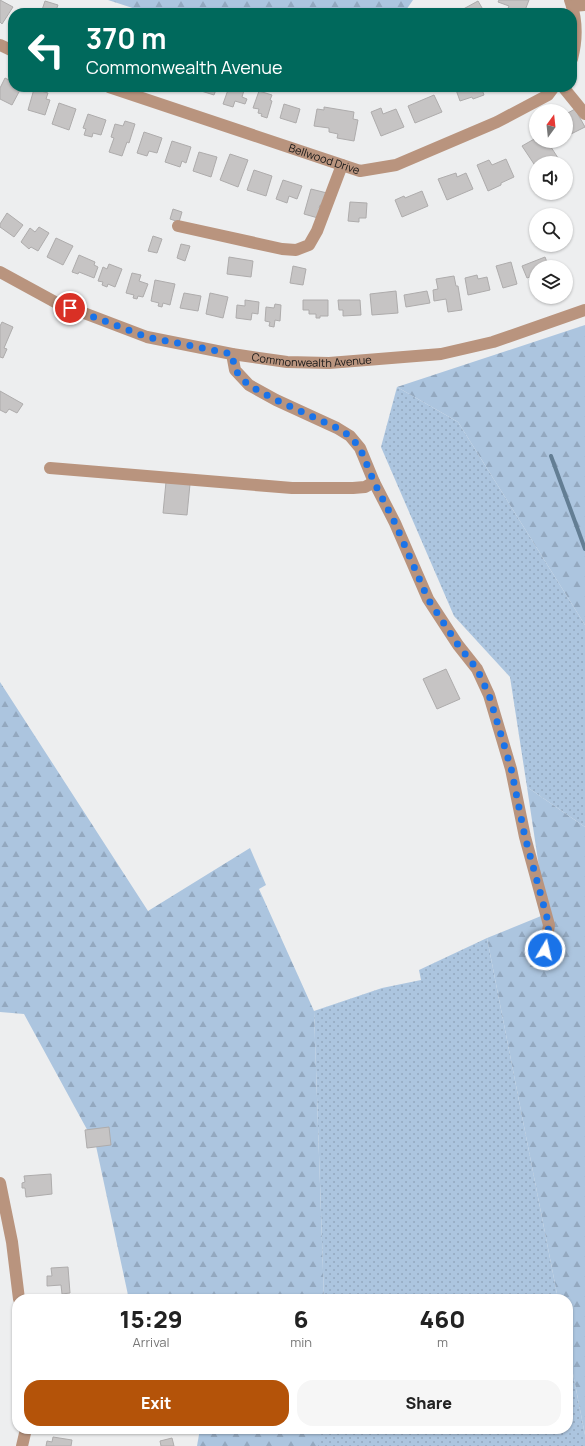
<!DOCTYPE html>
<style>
:root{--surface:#fff;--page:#f6f6f6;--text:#222;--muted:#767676;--accent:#b45309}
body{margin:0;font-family:Manrope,sans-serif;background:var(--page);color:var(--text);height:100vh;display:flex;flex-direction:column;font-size:15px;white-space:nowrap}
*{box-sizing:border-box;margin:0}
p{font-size:13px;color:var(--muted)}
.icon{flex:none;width:22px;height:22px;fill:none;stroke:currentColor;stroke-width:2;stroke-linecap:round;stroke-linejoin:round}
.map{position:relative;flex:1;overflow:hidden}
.panel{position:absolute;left:12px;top:1294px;width:561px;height:140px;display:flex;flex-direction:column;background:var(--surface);border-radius:16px;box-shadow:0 1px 3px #0004}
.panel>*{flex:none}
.top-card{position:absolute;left:8px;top:8px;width:569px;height:84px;border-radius:16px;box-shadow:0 1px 3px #0004;background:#00695c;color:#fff;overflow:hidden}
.needle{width:26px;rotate:15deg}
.buttons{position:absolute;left:529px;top:104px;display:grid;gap:8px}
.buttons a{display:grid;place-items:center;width:44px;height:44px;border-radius:50%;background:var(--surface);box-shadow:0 1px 3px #0004;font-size:20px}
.pin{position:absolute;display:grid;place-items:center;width:34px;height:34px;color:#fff;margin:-17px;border:2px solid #fff;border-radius:50%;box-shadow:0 1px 4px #0007}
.me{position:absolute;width:44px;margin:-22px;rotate:9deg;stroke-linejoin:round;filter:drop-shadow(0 0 3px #0008)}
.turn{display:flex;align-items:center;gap:14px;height:84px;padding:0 12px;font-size:18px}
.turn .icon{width:52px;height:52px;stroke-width:2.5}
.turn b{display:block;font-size:28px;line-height:34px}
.eta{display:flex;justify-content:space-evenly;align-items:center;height:68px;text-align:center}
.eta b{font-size:24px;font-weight:800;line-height:28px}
.action{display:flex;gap:8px;margin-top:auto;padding:8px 12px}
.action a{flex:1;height:46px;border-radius:16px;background:var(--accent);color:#fff;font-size:16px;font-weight:800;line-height:46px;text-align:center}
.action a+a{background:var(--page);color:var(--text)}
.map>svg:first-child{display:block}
</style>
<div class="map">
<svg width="585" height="1446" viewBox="0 0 585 1446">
<defs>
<pattern id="grass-dots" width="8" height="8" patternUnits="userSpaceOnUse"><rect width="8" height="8" fill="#acc5df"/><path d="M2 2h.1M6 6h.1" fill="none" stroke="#93a8bf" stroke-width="1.8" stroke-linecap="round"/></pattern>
<pattern id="forest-firs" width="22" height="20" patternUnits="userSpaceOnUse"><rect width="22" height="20" fill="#acc5df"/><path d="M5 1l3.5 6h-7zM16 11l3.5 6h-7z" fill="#93a8bf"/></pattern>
</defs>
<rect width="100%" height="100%" fill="#edeeef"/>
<g fill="url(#grass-dots)">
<polygon points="397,387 458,422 585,625 585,827 527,787 510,677 454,616 381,447"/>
<polygon points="487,938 558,1299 324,1299 314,1011 382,988 421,980 419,970"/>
<polygon points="568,1348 585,1435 585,1446 314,1446 316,1429 568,1429"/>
</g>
<g fill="url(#forest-firs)">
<polygon points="108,0 413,0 404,13 148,13"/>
<polygon points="585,325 585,625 458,422 397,387"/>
<polygon points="0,682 148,911 250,848 266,885 259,889 314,1011 324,1299 151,1299 128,1295 96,1146 24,1014 0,1012"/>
<polygon points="527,787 585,827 585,1435 568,1348 568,1299 558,1299 487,938 546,914"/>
<polygon points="200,1429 320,1429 318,1446 197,1446"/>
</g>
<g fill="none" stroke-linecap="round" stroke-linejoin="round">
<polyline stroke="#637e94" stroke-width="4" points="551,456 585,549"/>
</g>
<g fill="#c6c4c4" stroke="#aeacac">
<polygon points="0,0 13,7 2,24 0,22"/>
<polygon points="499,0 529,0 524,13 506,13 509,6 498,2"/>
<polygon points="45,1 58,5 55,13 41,13"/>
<polygon points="478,1 485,13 456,13"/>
<polygon points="5,78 13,82 13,87 20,90 12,105 0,99 0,88"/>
<polygon points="199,87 217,87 214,95 198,90"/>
<polygon points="229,87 245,87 242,97 247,99 245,104 235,101 233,107 223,104"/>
<polygon points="455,87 481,87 484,95 473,99 472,97 460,101"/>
<polygon points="34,89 48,93 46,99 50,100 45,115 28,110"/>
<polygon points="259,91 272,95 270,100 272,101 267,118 261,116 262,114 258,113 259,109 253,108"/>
<polygon points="434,95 442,112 415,123 408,106"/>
<polygon points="59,103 76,109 69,130 52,124"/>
<polygon points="284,104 300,109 296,123 280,118"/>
<polygon points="324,107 354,112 353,119 358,120 354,141 337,138 338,134 329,132 329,128 314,126 317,109 324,110"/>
<polygon points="381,108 383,114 396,109 404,127 381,136 371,112"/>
<polygon points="575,109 585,127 567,136 566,114"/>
<polygon points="88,114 106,120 101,135 93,133 92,137 84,135 86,129 83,128"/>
<polygon points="125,121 135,124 129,143 127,142 122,156 109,152 114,138 111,137 115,124 123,126"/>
<polygon points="144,132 162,138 157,153 149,151 147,156 137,153"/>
<polygon points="536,138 536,141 547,141 560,161 557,163 536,163 536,167 522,146"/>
<polygon points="172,141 191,147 186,163 182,161 180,167 165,162"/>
<polygon points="199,152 217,157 211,177 193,171"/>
<polygon points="230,154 248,160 238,187 220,180"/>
<polygon points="506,159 514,177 501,183 501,185 488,191 477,165 489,160 492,165"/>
<polygon points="254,170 272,176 266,196 247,190"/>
<polygon points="456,173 457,177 466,173 473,189 447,200 438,179"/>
<polygon points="283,180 302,186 297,199 289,196 287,203 276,199"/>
<polygon points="311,189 327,193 323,206 320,205 319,208 321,209 318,218 304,214"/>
<polygon points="422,191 428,206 402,217 395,200 404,196 405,198"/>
<polygon points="350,202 367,203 366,218 359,218 359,222 348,221"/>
<polygon points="173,209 182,212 179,222 170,219"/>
<polygon points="7,213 23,225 14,237 0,227 0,224"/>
<polygon points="39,227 49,233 38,251 31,247 29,249 21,242 30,228 35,232"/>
<polygon points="153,236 162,239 157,253 148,251"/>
<polygon points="56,238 73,246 63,265 47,257"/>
<polygon points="181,244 190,246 185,261 177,258"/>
<polygon points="79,255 95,262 94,265 98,267 94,278 79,272 78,274 72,272"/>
<polygon points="229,257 253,261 251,277 227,274"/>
<polygon points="545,257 549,267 536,267 536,275 527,278 522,266"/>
<polygon points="511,262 517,284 503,288 496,266"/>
<polygon points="109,264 122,269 115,287 108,284 107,287 102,285 103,282 98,281 103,267 107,269"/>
<polygon points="293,266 306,269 303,285 290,283"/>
<polygon points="132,273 141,275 139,281 148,284 143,297 138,296 137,299 133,298 134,295 126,293"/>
<polygon points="477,275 478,279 487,277 490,290 468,295 465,278"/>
<polygon points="454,276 456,286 458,286 462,310 448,312 446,299 434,301 433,290 438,289 436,279"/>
<polygon points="155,280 175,284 170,305 163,303 162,307 158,306 159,303 151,301"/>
<polygon points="396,291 398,313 372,315 370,294"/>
<polygon points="427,291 430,303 406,307 404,295"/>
<polygon points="184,293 201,296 198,311 180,308"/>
<polygon points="210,293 228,297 223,318 206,314"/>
<polygon points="245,300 259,302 258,314 252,313 251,320 236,318 237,305 245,306"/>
<polygon points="303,300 328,300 328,316 320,316 320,318 316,318 316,314 309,314 309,310 303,310"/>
<polygon points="338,300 360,300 361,315 343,316 343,310 339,310"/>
<polygon points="275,304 281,305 280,321 275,320 274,327 269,326 270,322 265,321 266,307 274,308"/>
<polygon points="2,322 13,327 4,348 7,349 3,358 0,357 0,326"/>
<polygon points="0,391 23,404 17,413 9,409 6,413 0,410"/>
<polygon points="166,482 190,484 187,515 163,513"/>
<polygon points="446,669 460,699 437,709 423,679"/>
<polygon points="109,1127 111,1145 87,1148 85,1130"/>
<polygon points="51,1174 52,1194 26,1197 25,1188 22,1188 22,1183 25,1182 24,1176"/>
<polygon points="68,1267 70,1293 62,1294 61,1285 47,1286 47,1276 52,1276 51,1268"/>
<polygon points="53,1437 72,1440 71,1446 46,1446 47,1441 52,1442"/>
<polygon points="172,1438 174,1446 161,1446 160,1441"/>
</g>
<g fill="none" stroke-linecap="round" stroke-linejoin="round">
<g stroke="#b9947e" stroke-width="12">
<path d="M570,0c7,19 7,40 2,59"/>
<polyline points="572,6 585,5"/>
<polyline points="0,45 13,51"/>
<path id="s1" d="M109,87l251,84 36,-6 101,-43 51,-27 6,-8"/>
<polyline points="563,87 585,114"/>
<polyline points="178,226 282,249 296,250 309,245 317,231 342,165"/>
<path id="s2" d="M0,272l55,30 92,35 85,17 55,8 42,1 112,-9 52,-12 92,-32"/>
<polyline points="232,354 235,370 249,385 276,400 337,428 350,436 360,448 374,482 395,523 428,599 458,645 477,669 489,695 511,769 525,837 549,925 545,950"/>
<polyline points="50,468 292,488 353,488 365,487 374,482"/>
<polyline points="0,1183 12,1242 19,1299"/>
<polyline points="22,1446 26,1429"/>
</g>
</g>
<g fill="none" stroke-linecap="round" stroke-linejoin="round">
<polyline stroke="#1a73e8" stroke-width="7" stroke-dasharray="0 12.6" points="70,308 147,337 232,354 235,370 248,385 276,400 337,428 350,436 360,448 374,482 395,523 428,599 458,645 477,669 489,695 511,768 525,837 549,925 545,950"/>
</g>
<g text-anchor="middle" stroke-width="3.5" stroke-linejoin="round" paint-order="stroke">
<g font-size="11" fill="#171717" stroke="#fafbfd">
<text dy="4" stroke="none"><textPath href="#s1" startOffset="227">Bellwood Drive</textPath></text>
<text dy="4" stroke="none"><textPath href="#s2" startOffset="328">Commonwealth Avenue</textPath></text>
</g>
</g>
</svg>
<div class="buttons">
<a><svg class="needle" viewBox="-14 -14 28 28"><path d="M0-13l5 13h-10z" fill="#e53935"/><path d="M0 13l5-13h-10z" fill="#767676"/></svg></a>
<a><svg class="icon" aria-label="sound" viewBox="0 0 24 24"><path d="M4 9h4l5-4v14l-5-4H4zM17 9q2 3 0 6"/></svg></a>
<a><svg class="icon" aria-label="search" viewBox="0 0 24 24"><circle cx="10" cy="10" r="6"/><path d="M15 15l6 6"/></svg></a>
<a><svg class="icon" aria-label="layers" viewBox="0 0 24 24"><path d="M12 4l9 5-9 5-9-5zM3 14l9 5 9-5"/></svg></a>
</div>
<div class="pin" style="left:70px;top:308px;background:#d93025"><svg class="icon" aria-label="arrive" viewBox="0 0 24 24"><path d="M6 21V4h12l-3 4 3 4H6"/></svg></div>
<svg class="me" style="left:545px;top:950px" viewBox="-20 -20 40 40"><circle r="17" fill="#1a73e8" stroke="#fff" stroke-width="3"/><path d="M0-11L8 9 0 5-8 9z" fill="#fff"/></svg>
<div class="top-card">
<div class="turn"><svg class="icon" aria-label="left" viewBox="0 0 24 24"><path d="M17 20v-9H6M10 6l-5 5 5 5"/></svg><div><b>370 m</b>Commonwealth Avenue</div></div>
</div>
<section class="panel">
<div class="eta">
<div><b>15:29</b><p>Arrival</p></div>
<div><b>6</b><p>min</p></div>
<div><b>460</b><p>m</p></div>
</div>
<div class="action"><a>Exit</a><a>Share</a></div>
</section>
</div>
